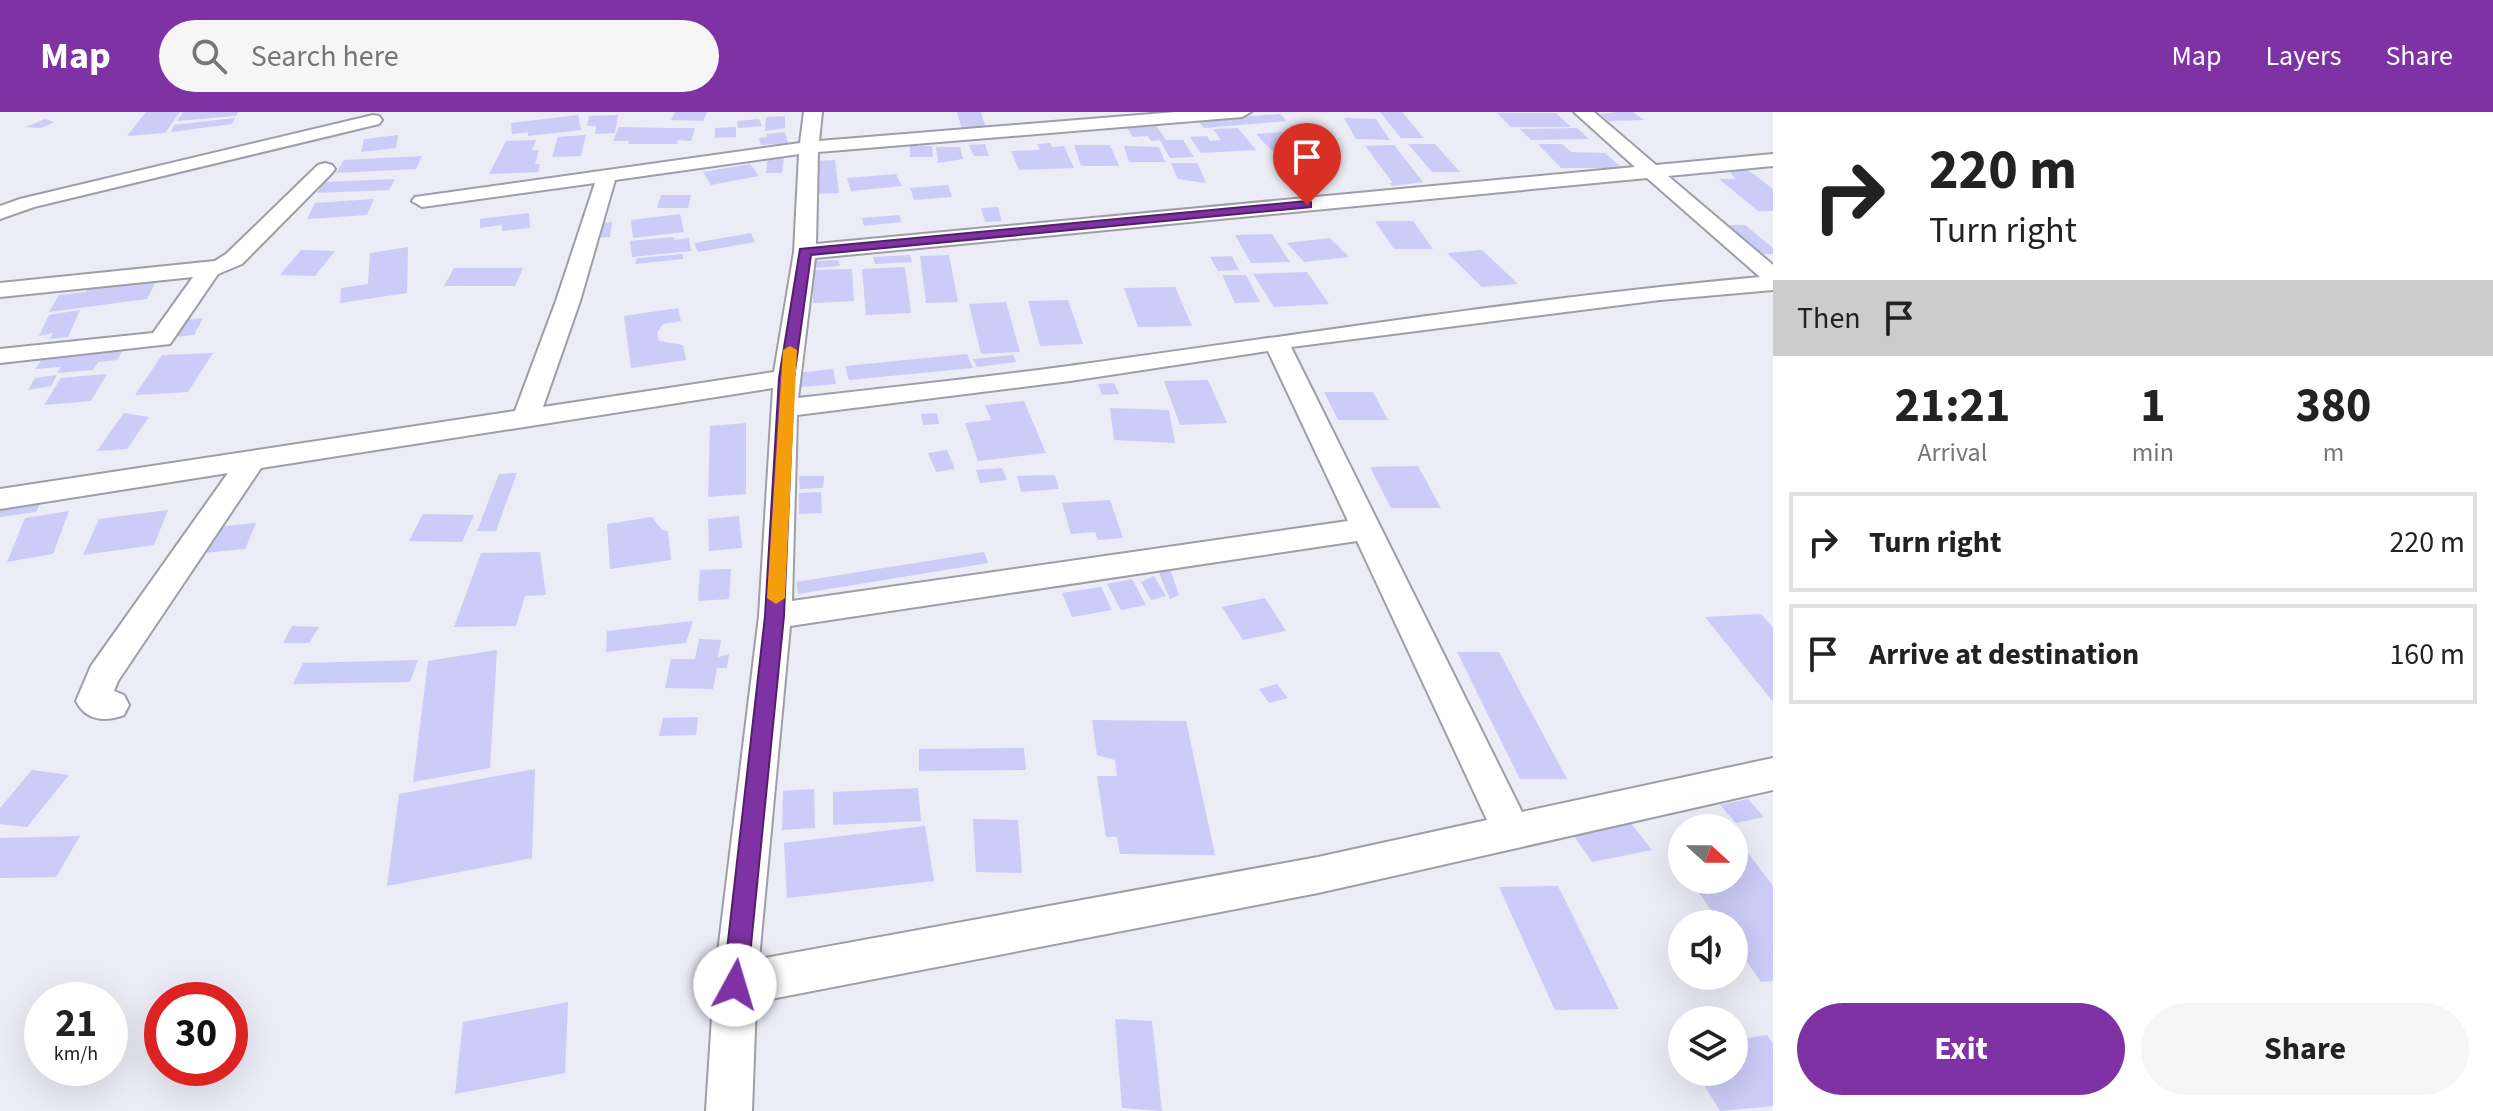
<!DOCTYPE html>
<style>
:root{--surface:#fff;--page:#f6f6f6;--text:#222;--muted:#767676;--line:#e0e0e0;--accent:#7e32a4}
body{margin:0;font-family:"Source Sans 3",sans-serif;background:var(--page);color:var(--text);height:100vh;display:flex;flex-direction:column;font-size:30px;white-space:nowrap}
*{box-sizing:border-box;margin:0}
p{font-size:26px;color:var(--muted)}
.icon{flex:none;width:44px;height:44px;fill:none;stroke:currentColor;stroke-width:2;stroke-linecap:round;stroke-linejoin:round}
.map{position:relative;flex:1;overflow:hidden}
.panel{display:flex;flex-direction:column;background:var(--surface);width:720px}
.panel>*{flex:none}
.banner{background:#fff;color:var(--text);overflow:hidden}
.needle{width:52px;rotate:111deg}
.controls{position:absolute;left:1668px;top:702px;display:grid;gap:16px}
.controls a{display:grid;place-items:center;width:80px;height:80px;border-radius:50%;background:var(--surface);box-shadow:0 8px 32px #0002;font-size:40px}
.speed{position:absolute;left:24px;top:870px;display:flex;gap:16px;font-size:40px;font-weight:700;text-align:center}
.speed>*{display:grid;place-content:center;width:104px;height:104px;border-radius:50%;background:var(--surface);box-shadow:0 8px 32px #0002;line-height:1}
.speed small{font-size:20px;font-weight:400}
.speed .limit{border:12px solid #d22;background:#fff;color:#111}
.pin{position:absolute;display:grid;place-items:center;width:68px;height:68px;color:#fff;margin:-82px -34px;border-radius:50% 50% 50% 0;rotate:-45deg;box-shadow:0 0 8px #0007}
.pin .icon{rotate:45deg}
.me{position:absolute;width:88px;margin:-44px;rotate:6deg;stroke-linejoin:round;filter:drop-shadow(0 0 6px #0008)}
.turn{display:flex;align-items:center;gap:28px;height:168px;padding:0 24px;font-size:36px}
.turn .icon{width:104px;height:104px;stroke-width:2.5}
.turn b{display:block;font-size:56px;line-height:68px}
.then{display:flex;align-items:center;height:76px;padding:0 24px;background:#0003;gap:16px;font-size:30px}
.eta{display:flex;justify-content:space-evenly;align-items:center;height:136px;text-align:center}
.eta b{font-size:48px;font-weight:700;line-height:56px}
.cta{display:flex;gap:16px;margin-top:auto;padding:16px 24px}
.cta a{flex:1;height:92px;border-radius:48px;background:var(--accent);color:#fff;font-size:32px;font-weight:700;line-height:92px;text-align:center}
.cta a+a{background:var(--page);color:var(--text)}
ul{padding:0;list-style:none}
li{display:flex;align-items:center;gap:24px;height:100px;margin:0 16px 12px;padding:0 8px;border:4px solid var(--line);border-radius:0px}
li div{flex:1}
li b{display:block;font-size:30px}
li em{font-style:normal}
header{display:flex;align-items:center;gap:48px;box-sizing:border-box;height:112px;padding:0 40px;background:var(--accent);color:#fff}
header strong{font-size:38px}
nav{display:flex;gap:44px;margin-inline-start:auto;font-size:28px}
.search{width:560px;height:72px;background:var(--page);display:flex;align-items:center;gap:20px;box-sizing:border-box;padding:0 28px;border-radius:44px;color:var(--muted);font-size:30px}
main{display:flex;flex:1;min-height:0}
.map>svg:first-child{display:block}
</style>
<header>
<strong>Map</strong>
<div class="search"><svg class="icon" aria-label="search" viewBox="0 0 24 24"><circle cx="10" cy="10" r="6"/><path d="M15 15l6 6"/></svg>Search here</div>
<nav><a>Map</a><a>Layers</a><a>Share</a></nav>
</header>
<main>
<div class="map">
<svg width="1773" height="999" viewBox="0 0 1773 999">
<rect width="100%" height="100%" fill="#ebecf6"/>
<g fill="#cbccf7">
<polygon points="146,0 180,0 165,21 127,24"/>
<polygon points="183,0 238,0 236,4 177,9"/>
<polygon points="675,0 707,0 703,9 671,8"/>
<polygon points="957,0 981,0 986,16 962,17"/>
<polygon points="1380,0 1402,0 1424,26 1401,26"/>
<polygon points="1619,0 1633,0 1644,8 1609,9 1600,2"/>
<polygon points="1497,1 1556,1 1571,15 1511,15"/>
<polygon points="1280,2 1287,9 1204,16 1197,8"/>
<polygon points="578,3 581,18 528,24 528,20 512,22 511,11"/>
<polygon points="618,3 615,21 595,22 596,14 587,14 589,4"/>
<polygon points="785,4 785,16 765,19 766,5"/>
<polygon points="235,6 232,12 171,20 174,13"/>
<polygon points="1344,6 1376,7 1390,28 1356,27"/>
<polygon points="45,7 54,10 41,16 26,15"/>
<polygon points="759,7 762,14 738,16 737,9"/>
<polygon points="1154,11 1166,28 1183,28 1194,45 1170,46 1160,28 1151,29 1148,24 1133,25 1125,13"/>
<polygon points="619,15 669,16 695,16 691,29 678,28 677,32 628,32 629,29 613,29"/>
<polygon points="736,15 736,25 715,26 715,16"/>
<polygon points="1238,16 1256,38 1201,41 1190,25 1207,24 1210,29 1221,28 1213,17"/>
<polygon points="1577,16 1589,27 1531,28 1520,17"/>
<polygon points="1306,18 1323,35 1272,39 1256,22"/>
<polygon points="785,20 788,31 761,33 759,26 767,25 766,22"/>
<polygon points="398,23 396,36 361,40 364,27"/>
<polygon points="586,23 581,44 552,45 558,25"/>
<polygon points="536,28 532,38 539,38 535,52 540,52 538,60 489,62 506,29"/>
<polygon points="1050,31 1052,35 1064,34 1074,56 1019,58 1011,39 1040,38 1037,32"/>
<polygon points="985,32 989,44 974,44 969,33"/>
<polygon points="1408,32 1435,32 1460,60 1432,60"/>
<polygon points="1538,32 1562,32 1571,40 1605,41 1622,56 1561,56"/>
<polygon points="1074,33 1110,33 1119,54 1081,54"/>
<polygon points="1394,33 1423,70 1392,74 1390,71 1393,71 1365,34"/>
<polygon points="910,34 932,34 933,45 910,45"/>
<polygon points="1124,34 1159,35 1165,50 1129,50"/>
<polygon points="936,35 960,35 963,47 938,51"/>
<polygon points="784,43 782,61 766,61 768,44"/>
<polygon points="422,44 416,57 336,61 344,48"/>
<polygon points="835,48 839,81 817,82 815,49"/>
<polygon points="1171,51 1197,51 1206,71 1178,67"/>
<polygon points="750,52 759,64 711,73 703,60"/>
<polygon points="1729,58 1748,58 1773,77 1773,99 1758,99 1719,67 1735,67"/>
<polygon points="896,62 902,74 851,79 847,66"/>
<polygon points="395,67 389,78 317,81 324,70"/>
<polygon points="948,73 952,85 914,88 910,76"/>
<polygon points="661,83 691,83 688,96 657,96"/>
<polygon points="374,87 367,103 307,107 315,91"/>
<polygon points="998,95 1002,109 985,110 981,96"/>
<polygon points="529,101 530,116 502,119 502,113 480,116 480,107"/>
<polygon points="680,102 684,120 633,126 631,108"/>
<polygon points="899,103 902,110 864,114 862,106"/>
<polygon points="1375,109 1413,109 1433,137 1394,137"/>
<polygon points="612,110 610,125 594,126 596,111"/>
<polygon points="1723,113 1745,113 1773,136 1773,142 1758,142"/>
<polygon points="751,121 755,130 698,140 694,131"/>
<polygon points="1272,122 1290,150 1251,151 1235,123"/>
<polygon points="673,125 675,128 689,126 691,139 632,145 630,129"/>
<polygon points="1330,126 1349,145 1304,150 1287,131"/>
<polygon points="408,135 407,181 340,191 341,176 368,172 370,141"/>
<polygon points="301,138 335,139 315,164 280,163"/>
<polygon points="1482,138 1518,172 1482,175 1447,141"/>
<polygon points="683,142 683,147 635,152 637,146"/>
<polygon points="910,143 912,150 875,152 873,145"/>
<polygon points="949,143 958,190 926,191 920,144"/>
<polygon points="1232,144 1239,158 1218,159 1210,145"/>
<polygon points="838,148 840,154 815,156 814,149"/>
<polygon points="905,155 911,201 866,203 862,157"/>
<polygon points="454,156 523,156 515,174 444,174"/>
<polygon points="852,157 854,189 813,191 812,158"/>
<polygon points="1307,160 1329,192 1274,195 1253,162"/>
<polygon points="1222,163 1246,163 1260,190 1235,191"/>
<polygon points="157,168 147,187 49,200 59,183 86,180 89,175"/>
<polygon points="1175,175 1192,214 1138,215 1124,176"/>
<polygon points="1068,188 1083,232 1040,234 1028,189"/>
<polygon points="1006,190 1020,240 981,242 969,192"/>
<polygon points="678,196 681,209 663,212 657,221 659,229 683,233 686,248 631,256 624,204"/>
<polygon points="80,198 68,225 50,227 53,221 39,224 49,203"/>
<polygon points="203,206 194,223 172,225 182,208"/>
<polygon points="123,238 117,248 98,250 93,258 57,261 61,255 35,257 43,246"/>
<polygon points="213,241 188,280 135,283 162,243"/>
<polygon points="967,242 973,256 849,268 845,254"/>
<polygon points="1013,243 1016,250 977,255 973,247"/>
<polygon points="833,257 836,272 800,275 797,261"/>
<polygon points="107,262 91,289 44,293 61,266"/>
<polygon points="57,263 51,274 28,278 35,266"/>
<polygon points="1208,268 1227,311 1180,313 1164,269"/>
<polygon points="1114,271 1119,282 1102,283 1098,272"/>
<polygon points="1324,280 1373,280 1388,308 1338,308"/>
<polygon points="1024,289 1046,341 978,349 965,311 991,308 985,293"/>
<polygon points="1110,296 1169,298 1175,331 1114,328"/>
<polygon points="124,301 149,305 127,337 97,339"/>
<polygon points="937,301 939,312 923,313 921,302"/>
<polygon points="746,311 746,382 708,385 710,314"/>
<polygon points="947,338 955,357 936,360 928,341"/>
<polygon points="1418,354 1441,396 1391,396 1370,355"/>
<polygon points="1002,356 1007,368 980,371 976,358"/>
<polygon points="517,361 496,419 477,419 499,362"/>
<polygon points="1055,363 1059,377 1021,380 1017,364"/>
<polygon points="799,364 824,364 823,376 800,377"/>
<polygon points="821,380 822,401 799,402 799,381"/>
<polygon points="42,388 36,400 0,405 0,394"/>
<polygon points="1110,388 1123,426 1098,428 1095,420 1071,422 1062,391"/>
<polygon points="168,398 154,433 83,443 99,407"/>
<polygon points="69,399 53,442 7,450 25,406"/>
<polygon points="423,402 474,403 462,430 409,429"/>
<polygon points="739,404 742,436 709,439 708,407"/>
<polygon points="652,405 662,418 668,419 671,448 610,457 607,412"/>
<polygon points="256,411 245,437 203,441 215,415"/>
<polygon points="540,440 546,483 525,484 516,514 454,515 481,441"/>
<polygon points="984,440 988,451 798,482 796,470"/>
<polygon points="731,457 729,487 698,489 700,458"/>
<polygon points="1170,457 1179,483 1170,487 1159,461"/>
<polygon points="1154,464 1166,484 1151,488 1141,470"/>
<polygon points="1132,467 1146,493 1121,498 1107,472"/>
<polygon points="1101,475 1112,498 1072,505 1062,481"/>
<polygon points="1265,486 1286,519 1243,528 1222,495"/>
<polygon points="1761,502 1773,516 1773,590 1705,505"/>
<polygon points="693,509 686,531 606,540 607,519"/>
<polygon points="292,514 319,515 309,531 283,531"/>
<polygon points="699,527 721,528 718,545 729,542 727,556 717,556 713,577 665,576 671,547 695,547"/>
<polygon points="497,538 490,656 413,670 428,549"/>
<polygon points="1457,540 1499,540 1567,667 1520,667"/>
<polygon points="418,548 410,570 293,572 303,551"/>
<polygon points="1277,572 1288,586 1269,591 1259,577"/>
<polygon points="698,605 696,623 659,624 663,606"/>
<polygon points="1092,608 1186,609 1215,743 1120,742 1117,725 1106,725 1097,664 1117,664 1115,648 1097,643"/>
<polygon points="1024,636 1026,658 919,659 919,637"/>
<polygon points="535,657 532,746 387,774 399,682"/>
<polygon points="32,658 69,663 27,715 0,712 0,696"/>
<polygon points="918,676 921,709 833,713 833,680"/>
<polygon points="814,677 815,716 782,718 783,679"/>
<polygon points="1748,687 1764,705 1736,711 1720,693"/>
<polygon points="973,707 1018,708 1022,761 976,760"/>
<polygon points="1630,710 1652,738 1592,750 1572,721"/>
<polygon points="925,714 934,769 787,786 784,731"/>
<polygon points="80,724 56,765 0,766 0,726"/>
<polygon points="1736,725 1773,774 1773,869 1761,870 1734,831 1734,812 1721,812 1690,768 1734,768"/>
<polygon points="1558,774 1619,897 1555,898 1499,775"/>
<polygon points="568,890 565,961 455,982 463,910"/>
<polygon points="1115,907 1152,909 1162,999 1122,996"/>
<polygon points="1767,923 1773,932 1773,994 1720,999 1696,960 1734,960 1734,928"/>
</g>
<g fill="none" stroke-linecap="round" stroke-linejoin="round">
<defs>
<g id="minor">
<path d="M804,0h18l-3,29 357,-29h75l-9,5 -424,35 -2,92 819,-77 -61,-55h20l62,53 117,-11v12l-105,10 105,89v25l-113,10 -369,47 231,465 251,-54v32l-455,103 -562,109 -4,109h-46l8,-126 45,-369 14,-228 -512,80 -143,213 -4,10 10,4 5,10 -5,10c-19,7 -38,6 -48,-14l15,-35 137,-193 -228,36v-20l515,-78 41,-110 39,-118 -173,24 -10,-6 3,-4 385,-54zM799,42l-5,98 -20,120 -231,35 37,-106 35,-121zM1647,66l113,99c-232,21 -461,58 -691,89 -90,12 -181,22 -271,32l17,-140zM1268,239l80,170 -556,80 5,-186 273,-34zM1357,429l130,279 -169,37 -559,102 31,-333z"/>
<polygon points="373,3 379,4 382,8 379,12 34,95 0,107 0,94 20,87"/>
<polygon points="325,51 332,53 335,57 332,61 242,152 218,162 170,232 0,251 0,237 153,221 193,165 0,185 0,171 215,149 226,142 318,53"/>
</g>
</defs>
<use href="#minor" stroke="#9e9ea8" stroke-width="4"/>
<use href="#minor" fill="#fff" fill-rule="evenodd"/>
</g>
<polygon fill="#7e32a4" stroke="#52206b" stroke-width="2" points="1307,89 1311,90 1311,95 811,143 794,266 784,504 747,873 744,882 735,885 726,882 723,873 765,504 779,266 800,137"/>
<polygon fill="#f59e0b" points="790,234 797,238 785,486 776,492 767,486 783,238"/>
</svg>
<div class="controls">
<a><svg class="needle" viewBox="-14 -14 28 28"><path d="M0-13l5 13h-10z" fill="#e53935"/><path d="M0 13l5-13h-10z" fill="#767676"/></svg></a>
<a><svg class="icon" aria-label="sound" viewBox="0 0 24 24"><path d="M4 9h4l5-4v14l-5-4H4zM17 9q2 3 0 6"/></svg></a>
<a><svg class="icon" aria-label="layers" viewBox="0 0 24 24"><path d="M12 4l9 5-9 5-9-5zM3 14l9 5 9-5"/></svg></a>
</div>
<div class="speed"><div>21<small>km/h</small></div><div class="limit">30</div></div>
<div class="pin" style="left:1307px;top:93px;background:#d93025"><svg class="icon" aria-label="arrive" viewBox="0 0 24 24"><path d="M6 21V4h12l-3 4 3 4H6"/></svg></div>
<svg class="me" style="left:735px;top:873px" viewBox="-20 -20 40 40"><circle r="19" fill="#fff"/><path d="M0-13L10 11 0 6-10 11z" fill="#7e32a4"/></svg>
</div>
<section class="panel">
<div class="banner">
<div class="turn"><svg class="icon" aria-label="right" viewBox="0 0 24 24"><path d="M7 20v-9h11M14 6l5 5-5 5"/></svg><div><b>220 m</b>Turn right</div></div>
<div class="then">Then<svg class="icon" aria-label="arrive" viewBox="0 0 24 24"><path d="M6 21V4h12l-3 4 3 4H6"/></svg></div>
</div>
<div class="eta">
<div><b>21:21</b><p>Arrival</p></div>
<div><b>1</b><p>min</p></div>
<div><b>380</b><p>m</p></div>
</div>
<ul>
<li><svg class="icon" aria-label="right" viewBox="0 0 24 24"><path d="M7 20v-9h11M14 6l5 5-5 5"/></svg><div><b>Turn right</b></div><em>220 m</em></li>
<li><svg class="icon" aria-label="arrive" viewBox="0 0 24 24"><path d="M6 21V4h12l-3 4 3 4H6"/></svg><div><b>Arrive at destination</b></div><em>160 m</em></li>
</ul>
<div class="cta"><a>Exit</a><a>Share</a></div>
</section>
</main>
